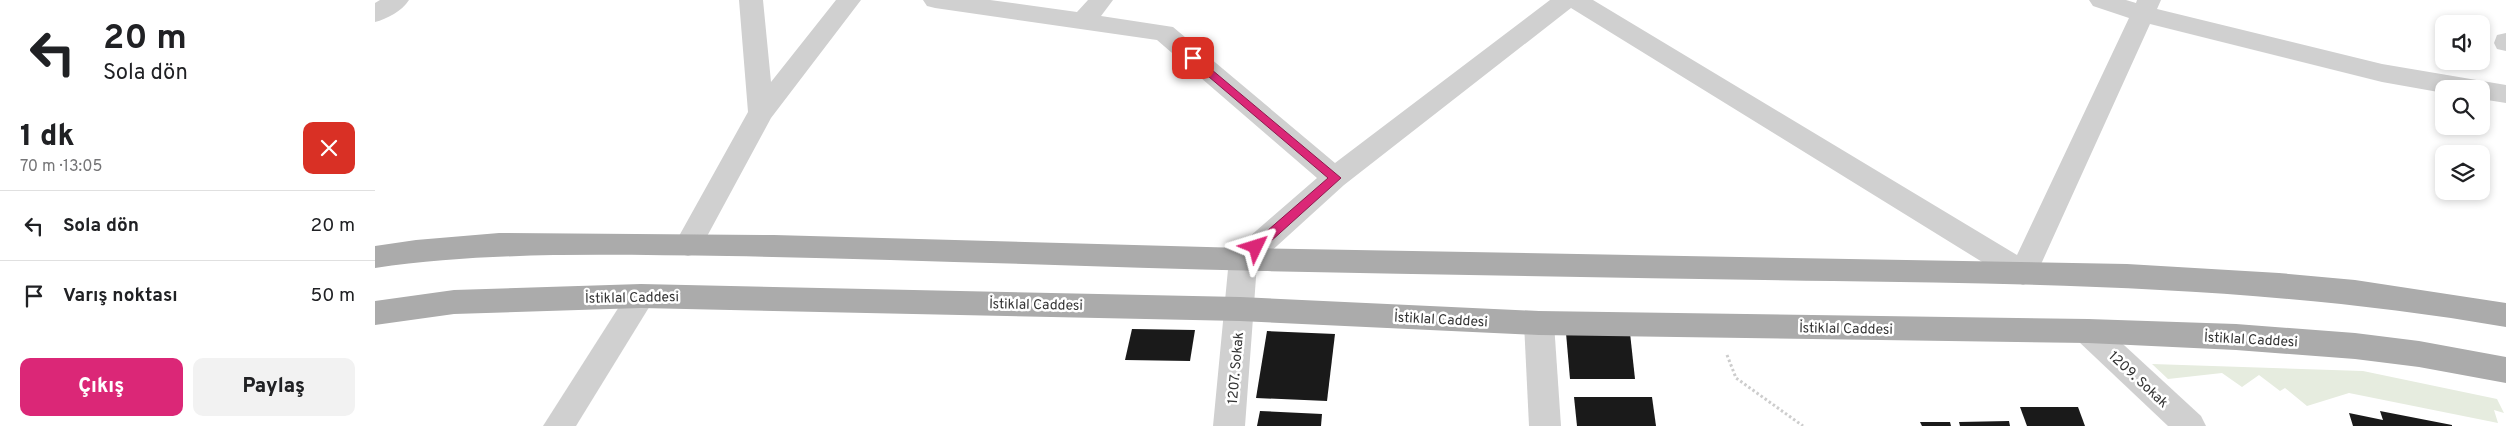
<!DOCTYPE html>
<html lang="tr">
<meta charset="utf-8">
<style>
:root{--surface:#fff;--page:#f2f2f2;--text:#202124;--muted:#757577;--line:#e0e0e0;--accent:#db2777}
body{margin:0;font-family:Overpass,sans-serif;background:var(--page);color:var(--text);height:100vh;display:flex;flex-direction:column;font-size:19px;white-space:nowrap}
*{box-sizing:border-box;margin:0}
p{font-size:16px;color:var(--muted)}
.icon{flex:none;width:28px;height:28px;fill:none;stroke:currentColor;stroke-width:2;stroke-linecap:round;stroke-linejoin:round}
.map{position:relative;flex:1;overflow:hidden}
.side{display:flex;flex-direction:column;background:var(--surface);width:375px}
.side>*{flex:none}
.guide{background:#fff;color:var(--text);overflow:hidden}
.fabs{position:absolute;left:2060px;top:15px;display:grid;gap:10px}
.fabs a{display:grid;place-items:center;width:55px;height:55px;border-radius:10px;background:var(--surface);box-shadow:0 2px 8px #0003;font-size:25px}
.pin{position:absolute;display:grid;place-items:center;width:42px;height:42px;color:#fff;margin:-21px;border-radius:10px;box-shadow:0 2px 8px #0006}
.me{position:absolute;width:55px;margin:-28px;rotate:49deg;stroke-linejoin:round;filter:drop-shadow(0 0 4px #0008)}
.turn{display:flex;align-items:center;gap:18px;height:105px;padding:0 20px;font-size:22px}
.turn .icon{width:65px;height:65px;stroke-width:2.5}
.turn b{display:block;font-size:35px;line-height:42px}
.round{display:grid;place-items:center;flex:none;width:52px;height:52px;border-radius:10px;background:var(--page)}
.head{display:flex;align-items:center;justify-content:space-between;height:85px;padding:0 20px}
h1{font-size:30px;font-weight:800;line-height:38px}
.action{display:flex;gap:10px;margin-top:auto;padding:10px 20px}
.action a{flex:1;height:58px;border-radius:10px;background:var(--accent);color:#fff;font-size:20px;font-weight:800;line-height:58px;text-align:center}
.action a+a{background:var(--page);color:var(--text)}
ul{padding:0;list-style:none}
li{display:flex;align-items:center;gap:15px;height:70px;padding:0 20px;border-top:1px solid var(--line)}
li div{flex:1}
li b{display:block;font-size:19px}
li em{font-style:normal}
main{display:flex;flex:1;min-height:0}
.map>svg:first-child{display:block}
</style>
<main>
<section class="side">
<div class="guide">
<div class="turn"><svg class="icon" aria-label="left" viewBox="0 0 24 24"><path d="M17 20v-9H6M10 6l-5 5 5 5"/></svg><div><b>20 m</b>Sola dön</div></div>
</div>
<div class="head"><div><h1>1 dk</h1><p>70 m · 13:05</p></div><a class="round" style="background:#d93025;color:#fff"><svg class="icon" aria-label="close" viewBox="0 0 24 24"><path d="M6 6l12 12M18 6L6 18"/></svg></a></div>
<ul>
<li><svg class="icon" aria-label="left" viewBox="0 0 24 24"><path d="M17 20v-9H6M10 6l-5 5 5 5"/></svg><div><b>Sola dön</b></div><em>20 m</em></li>
<li><svg class="icon" aria-label="arrive" viewBox="0 0 24 24"><path d="M6 21V4h12l-3 4 3 4H6"/></svg><div><b>Varış noktası</b></div><em>50 m</em></li>
</ul>
<div class="action"><a>Çıkış</a><a>Paylaş</a></div>
</section>
<div class="map">
<svg width="2131" height="426" viewBox="0 0 2131 426">
<rect width="100%" height="100%" fill="#fff"/>
<polygon fill="#e6ecdf" points="1777,364 1988,371 2122,399 2129,413 2119,410 2123,423 1974,393 1932,406 1910,388 1905,391 1884,375 1867,387 1847,373 1793,379"/>
<g fill="#1a1a1a">
<polygon points="757,329 820,330 815,361 750,360"/>
<polygon points="892,331 960,334 952,401 881,398"/>
<polygon points="1191,333 1255,333 1260,379 1195,379"/>
<polygon points="1199,397 1277,397 1281,426 1202,426"/>
<polygon points="1645,407 1703,407 1710,426 1652,426"/>
<polygon points="885,411 947,414 946,426 882,426"/>
<polygon points="2005,411 2077,425 2077,426 1978,426 1974,413 2008,420"/>
<polygon points="1634,421 1635,426 1585,426 1584,422"/>
<polygon points="1545,422 1575,422 1576,426 1547,426"/>
</g>
<g fill="none" stroke-linecap="round" stroke-linejoin="round">
<polyline stroke="#cdcdcd" stroke-width="3" stroke-dasharray="2.5 2.5" stroke-linecap="butt" points="1352,355 1361,378 1428,426"/>
<g fill="#d0d0d0" fill-rule="evenodd">
<path d="M5,0h29c-7,11 -22,19 -34,22v-19z"/>
<polygon points="364,0 388,0 396,82 461,0 486,0 396,118 323,253 313,256 303,253 299,245 373,112"/>
<polygon points="548,0 615,0 702,12 713,0 738,0 726,16 798,27 960,163 1175,0 1218,0 1642,255 1754,18 1718,6 1714,0 1751,0 1761,3 1762,0 1786,0 1782,9 2007,64 2131,85 2131,103 2106,99 2106,89 2069,89 2069,93 2007,82 1775,24 1662,273 1658,281 1648,285 1638,281 1196,8 969,185 882,264 870,426 838,426 854,259 858,251 942,178 782,40 560,8 552,6"/>
<polygon points="2131,33 2131,51 2122,49 2119,43 2122,35"/>
<polygon points="1713,319 1724,322 1826,416 1831,426 1793,426 1702,340 1698,331 1702,322"/>
</g>
<g fill="#d0d0d0" fill-rule="evenodd">
<polygon points="266,284 276,288 281,296 201,426 168,426 256,288"/>
<polygon points="1164,311 1174,314 1179,323 1186,426 1154,426 1149,323 1154,314"/>
</g>
<g fill="#ababab" fill-rule="evenodd">
<path d="M124,233l275,2 469,13 884,16 152,9 76,7 151,23v24c-224,-39 -447,-43 -673,-46 -190,-3 -379,-6 -569,-10 -178,-4 -357,-12 -536,-15 -118,-1 -236,-5 -353,12v-22l41,-6z"/>
<polygon points="266,284 865,297 1164,311 1713,319 1861,324 1980,333 2044,341 2131,357 2131,383 2044,367 1980,359 1861,350 1713,343 1164,335 865,321 266,308 79,314 0,325 0,301 79,290"/>
</g>
</g>
<polygon fill="#db2777" stroke="#8e194d" points="818,54 966,178 885,251 877,251 877,244 953,178 814,60 813,58"/>
<g text-anchor="middle" stroke-width="5" stroke-linejoin="round" paint-order="stroke">
<g font-size="14" fill="#333" stroke="#fff">
<text transform="translate(257 297) rotate(-1)" y="5">İstiklal Caddesi</text>
<text transform="translate(661 304) rotate(1)" y="5">İstiklal Caddesi</text>
<text transform="translate(1066 319) rotate(3)" y="5">İstiklal Caddesi</text>
<text transform="translate(1471 328) rotate(1)" y="5">İstiklal Caddesi</text>
<text transform="translate(1876 339) rotate(3)" y="5">İstiklal Caddesi</text>
<text transform="translate(860 368) rotate(-85)" y="5">1207. Sokak</text>
<text transform="translate(1764 379) rotate(43)" y="5">1209. Sokak</text>
</g>
</g>
</svg>
<div class="fabs">
<a><svg class="icon" aria-label="sound" viewBox="0 0 24 24"><path d="M4 9h4l5-4v14l-5-4H4zM17 9q2 3 0 6"/></svg></a>
<a><svg class="icon" aria-label="search" viewBox="0 0 24 24"><circle cx="10" cy="10" r="6"/><path d="M15 15l6 6"/></svg></a>
<a><svg class="icon" aria-label="layers" viewBox="0 0 24 24"><path d="M12 4l9 5-9 5-9-5zM3 14l9 5 9-5"/></svg></a>
</div>
<div class="pin" style="left:818px;top:58px;background:#d93025"><svg class="icon" aria-label="arrive" viewBox="0 0 24 24"><path d="M6 21V4h12l-3 4 3 4H6"/></svg></div>
<svg class="me" style="left:881px;top:247px" viewBox="-20 -20 40 40"><path d="M0-17L14 15 0 8-14 15z" fill="#db2777" stroke="#fff" stroke-width="4"/></svg>
</div>
</main>
